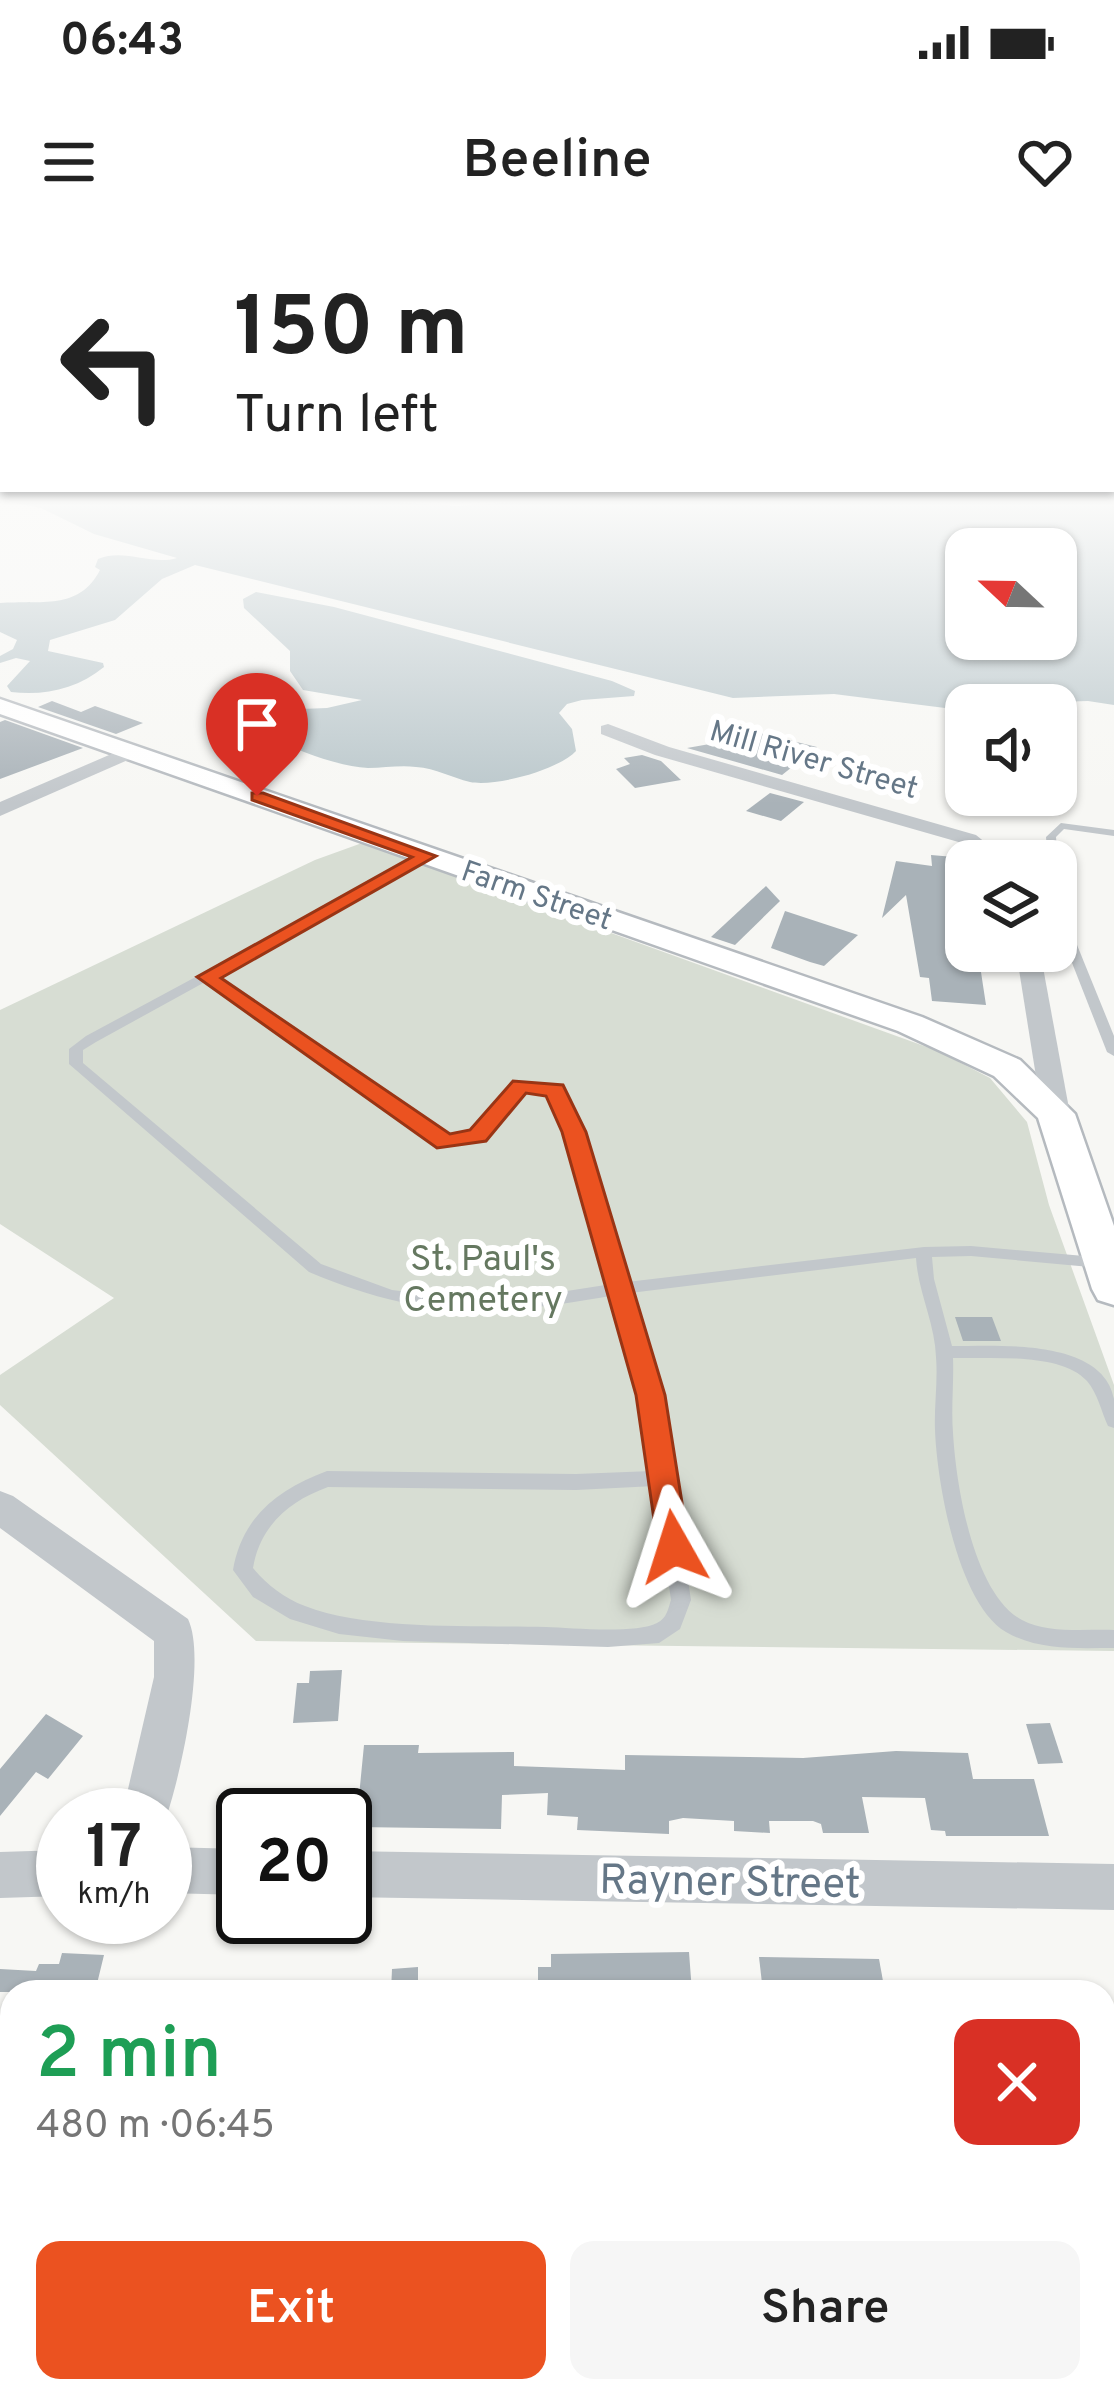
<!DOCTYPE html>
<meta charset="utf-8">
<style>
:root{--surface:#fff;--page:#f6f6f6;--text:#222;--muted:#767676;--accent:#eb5220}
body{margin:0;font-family:Overpass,sans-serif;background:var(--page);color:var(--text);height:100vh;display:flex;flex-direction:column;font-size:45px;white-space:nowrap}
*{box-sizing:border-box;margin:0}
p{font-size:39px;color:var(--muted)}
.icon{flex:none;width:66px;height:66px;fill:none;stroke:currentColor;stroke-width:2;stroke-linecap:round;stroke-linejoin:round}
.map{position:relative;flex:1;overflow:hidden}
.sheet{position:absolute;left:0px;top:1740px;width:1116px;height:423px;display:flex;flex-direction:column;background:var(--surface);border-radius:36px 36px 0 0;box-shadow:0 3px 9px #0004}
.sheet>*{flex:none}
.guide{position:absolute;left:0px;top:0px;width:1116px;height:252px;box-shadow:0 3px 9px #0004;background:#fff;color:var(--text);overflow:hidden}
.needle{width:78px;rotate:292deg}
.controls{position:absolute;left:945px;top:288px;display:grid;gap:24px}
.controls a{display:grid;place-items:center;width:132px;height:132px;border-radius:24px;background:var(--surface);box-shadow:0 3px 9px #0004;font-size:60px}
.speed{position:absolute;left:36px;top:1548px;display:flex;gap:24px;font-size:60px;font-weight:700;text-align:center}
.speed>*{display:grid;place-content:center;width:156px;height:156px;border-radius:50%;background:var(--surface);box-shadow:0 3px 9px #0004;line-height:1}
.speed small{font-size:30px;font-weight:400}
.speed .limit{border:6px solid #111;border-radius:18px;background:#fff;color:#111}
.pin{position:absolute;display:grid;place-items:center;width:102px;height:102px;color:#fff;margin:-123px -51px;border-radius:50% 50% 50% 0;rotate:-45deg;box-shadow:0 0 12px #0007}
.pin .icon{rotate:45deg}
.me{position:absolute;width:132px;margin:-66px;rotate:354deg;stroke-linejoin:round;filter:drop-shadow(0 0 9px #0008)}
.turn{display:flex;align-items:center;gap:42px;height:252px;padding:0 36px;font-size:54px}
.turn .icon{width:156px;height:156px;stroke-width:2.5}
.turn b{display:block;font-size:84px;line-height:102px}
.round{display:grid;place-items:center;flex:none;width:126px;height:126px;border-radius:24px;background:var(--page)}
.overview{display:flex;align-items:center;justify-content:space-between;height:204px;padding:0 36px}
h1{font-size:72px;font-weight:600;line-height:90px;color:#1e9e55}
.action{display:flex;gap:24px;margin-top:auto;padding:24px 36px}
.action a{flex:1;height:138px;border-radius:24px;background:var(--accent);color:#fff;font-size:48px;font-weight:600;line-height:138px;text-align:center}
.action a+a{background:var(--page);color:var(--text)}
.status{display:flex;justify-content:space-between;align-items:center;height:84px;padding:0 60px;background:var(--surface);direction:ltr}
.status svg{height:33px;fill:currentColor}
header{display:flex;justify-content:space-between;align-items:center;height:156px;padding:0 36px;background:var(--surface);font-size:54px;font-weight:600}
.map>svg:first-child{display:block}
</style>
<div class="status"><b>06:43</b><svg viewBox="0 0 49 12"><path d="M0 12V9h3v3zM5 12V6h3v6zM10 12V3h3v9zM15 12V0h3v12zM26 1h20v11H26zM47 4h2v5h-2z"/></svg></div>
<header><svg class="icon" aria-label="menu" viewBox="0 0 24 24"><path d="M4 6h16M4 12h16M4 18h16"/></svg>Beeline<svg class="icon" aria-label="heart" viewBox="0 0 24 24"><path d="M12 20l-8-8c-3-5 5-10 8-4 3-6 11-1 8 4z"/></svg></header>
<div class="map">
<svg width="1114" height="2162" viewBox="0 0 1114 2162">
<rect width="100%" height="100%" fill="#f7f7f4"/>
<polygon fill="#d7ddd3" points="362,603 938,811 990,838 1027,882 1049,965 1114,1145 1114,1411 256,1401 0,1165 0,1135 114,1058 0,984 0,770 315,620"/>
<g fill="#bac7cb" fill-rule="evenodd">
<path d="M10,262h383l64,4 61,-4h596v203l-26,-4 -122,4 -5,5 -127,-16 -101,4 -538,-133 -33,14 -47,41 -65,20 -2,11 55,12 1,4c-27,22 -59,29 -93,25l-4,-6 23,-25 -14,-3 -16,5v-7l13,-7 4,-9 -17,-8v-29c40,-3 79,8 100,-33l-5,-3 3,-8c27,-11 53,7 79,-1l-83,-24 -53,-26zM966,309h90v90h-90z"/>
<path d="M256,352l78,15 278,74 23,10 -1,5 -52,4 -15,4 -8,9 13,16 4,22c-18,19 -80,36 -106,31 -18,-4 -34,-14 -54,-15 -16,-2 -32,1 -48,1 -31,-2 -71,-17 -98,-32l-5,-16 10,-10 52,-2 35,-8 -59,-10 -13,-19v-20l-46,-43 -1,-9z"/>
</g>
<g fill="#a9b2b8">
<polygon points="52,461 81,472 95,466 143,483 116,494 38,467"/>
<polygon points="5,480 83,508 0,539 0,482"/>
<polygon points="736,487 817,507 782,535 687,508 738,499"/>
<polygon points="642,515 661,521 681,540 635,548 616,529 630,524 624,518"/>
<polygon points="770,553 804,562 781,581 746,571"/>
<polygon points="931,615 954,617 966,675 966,718 979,719 986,765 932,761 929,738 920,737 906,655 882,678 896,621 932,626"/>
<polygon points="766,646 780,661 735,705 711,697"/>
<polygon points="785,671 858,695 824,726 810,722 771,708"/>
<polygon points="955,1077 992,1077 1001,1101 963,1101"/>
<polygon points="342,1430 338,1481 293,1483 297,1443 309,1443 310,1431"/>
<polygon points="46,1474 83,1496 48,1539 36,1532 0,1576 0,1529"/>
<polygon points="1050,1483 1063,1523 1038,1524 1026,1484"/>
<polygon points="364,1505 419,1505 418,1513 514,1512 514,1526 625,1530 625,1515 803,1518 896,1511 968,1513 973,1539 1034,1539 1049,1596 946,1596 945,1591 931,1590 925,1558 862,1557 869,1593 823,1593 821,1584 813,1581 769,1581 770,1593 734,1591 734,1581 683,1578 669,1581 669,1594 577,1590 578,1577 547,1575 548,1553 502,1555 501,1589 356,1587"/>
<polygon points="689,1712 692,1752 538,1752 538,1727 551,1727 551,1714"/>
<polygon points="62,1713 104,1715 95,1752 0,1752 0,1729 36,1731 39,1724 59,1724"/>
<polygon points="759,1717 879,1719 885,1752 763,1752"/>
<polygon points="418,1727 418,1752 391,1752 392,1729"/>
</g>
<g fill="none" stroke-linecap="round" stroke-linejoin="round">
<defs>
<polygon id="secondary" points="0,459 922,777 1020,820 1075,874 1114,986 1114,1065 1098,1060 1092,1049 1038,878 994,836 898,791 0,474"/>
</defs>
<use href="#secondary" stroke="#b5babf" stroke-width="5"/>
<g fill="#c2c7cb" fill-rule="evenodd">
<polygon points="1061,583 1114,590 1114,596 1064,589 1056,597 1058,621 1056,624 1056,621 1048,621 1046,597"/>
<path d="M426,613l5,3 -1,2 -216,119 234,160 25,-5 43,-49 44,4 21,45 46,150 297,-35 47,-1 136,12 2,4 -8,6 -130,-12 -39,1 2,22 18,67c46,0 151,-8 162,53 0,9 0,20 0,29l-6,-2c-7,-15 -10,-32 -21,-45 -26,-29 -97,-22 -134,-23 1,25 -2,50 0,75 3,51 20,161 69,187 26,14 63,9 92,10v18c-36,0 -75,3 -108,-16 -48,-28 -69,-149 -71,-202 -1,-24 3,-49 1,-73 -1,-34 -18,-65 -20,-99l-286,35 29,102 12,77 4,6 -2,5 18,117 -11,29 -21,14 -51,4 -205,-6 -64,-7 -49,-15 -37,-22 -20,-27c9,-53 45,-81 94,-99l249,3 76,-3 -11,-76 -26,-100c-119,22 -193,25 -306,-23l-240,-208v-15l17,-13zM205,742l236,163 42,-6 41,-48 26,3 17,38 45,152 -71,11 -75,4 -74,-9 -71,-26 -238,-201v-13l13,-8zM655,1246l16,114c-3,9 -4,18 -14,23 -21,11 -86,5 -111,4 -70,-2 -177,4 -241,-21 -21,-8 -38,-21 -52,-38 7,-42 36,-67 75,-81l248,3z"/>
<polygon points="1056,665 1062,668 1114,796 1114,816 1107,812 1056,682"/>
</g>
<g fill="#c2c7cb" fill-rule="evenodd">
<polygon points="608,484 669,507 976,595 1008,621 984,621 962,603 655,515 601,494 601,486"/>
<polygon points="130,506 137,508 137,516 0,576 0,562"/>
<polygon points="1016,711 1040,711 1070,874 1066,880 1046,880 1042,874"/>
<path d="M0,1251l13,5 175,123c19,40 -8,159 -23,202v-6h-43l32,-138v-36l-154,-113z"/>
<polygon points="165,1607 243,1609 243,1655 165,1653"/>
<polygon points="63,1610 63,1656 0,1658 0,1612"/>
<polygon points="345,1611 1114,1624 1114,1670 345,1657"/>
</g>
<use href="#secondary" fill="#fff" fill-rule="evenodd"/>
</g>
<linearGradient id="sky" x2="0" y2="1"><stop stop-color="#95bcdc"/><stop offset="0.46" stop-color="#fbfbfa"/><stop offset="1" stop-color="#fbfbfa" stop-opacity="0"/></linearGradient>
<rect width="1114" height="564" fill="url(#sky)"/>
<polygon fill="#eb5220" stroke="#993515" stroke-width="3" points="252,553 263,553 436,616 221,738 450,894 470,890 513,841 563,845 586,892 665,1155 689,1307 685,1317 674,1321 662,1317 658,1307 636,1155 562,892 546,856 526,853 486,901 437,908 197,737 412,617 252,560"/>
<g text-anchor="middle" stroke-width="12" stroke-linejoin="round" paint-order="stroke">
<g font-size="30" fill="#657787" stroke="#fff">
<text transform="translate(814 519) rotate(16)" y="10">Mill River Street</text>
<text transform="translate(537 655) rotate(19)" y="10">Farm Street</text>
</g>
<g font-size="36" fill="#657860" stroke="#fff">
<text x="483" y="1030">St. Paul's<tspan x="483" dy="41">Cemetery</tspan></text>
</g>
<g font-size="42" fill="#657787" stroke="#fff">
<text transform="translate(730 1640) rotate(1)" y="15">Rayner Street</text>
</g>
</g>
</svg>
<div class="controls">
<a><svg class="needle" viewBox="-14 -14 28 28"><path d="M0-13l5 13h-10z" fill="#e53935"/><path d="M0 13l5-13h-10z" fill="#767676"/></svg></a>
<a><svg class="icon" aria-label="sound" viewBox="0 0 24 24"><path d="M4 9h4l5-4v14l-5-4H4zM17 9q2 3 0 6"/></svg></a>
<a><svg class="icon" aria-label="layers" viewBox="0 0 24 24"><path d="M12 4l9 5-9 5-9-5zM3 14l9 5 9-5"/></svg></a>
</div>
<div class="speed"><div>17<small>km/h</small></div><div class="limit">20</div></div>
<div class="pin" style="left:257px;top:556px;background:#d93025"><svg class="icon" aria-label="arrive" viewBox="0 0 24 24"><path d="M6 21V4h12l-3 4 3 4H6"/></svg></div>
<svg class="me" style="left:674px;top:1307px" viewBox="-20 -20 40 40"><path d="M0-17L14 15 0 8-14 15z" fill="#eb5220" stroke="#fff" stroke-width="4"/></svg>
<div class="guide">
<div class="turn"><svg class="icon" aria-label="left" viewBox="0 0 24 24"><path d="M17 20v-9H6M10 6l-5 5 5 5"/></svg><div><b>150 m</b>Turn left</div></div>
</div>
<section class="sheet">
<div class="overview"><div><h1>2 min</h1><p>480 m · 06:45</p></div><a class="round" style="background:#d93025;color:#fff"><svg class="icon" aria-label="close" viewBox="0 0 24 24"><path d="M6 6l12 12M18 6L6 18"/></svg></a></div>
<div class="action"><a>Exit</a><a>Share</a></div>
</section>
</div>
